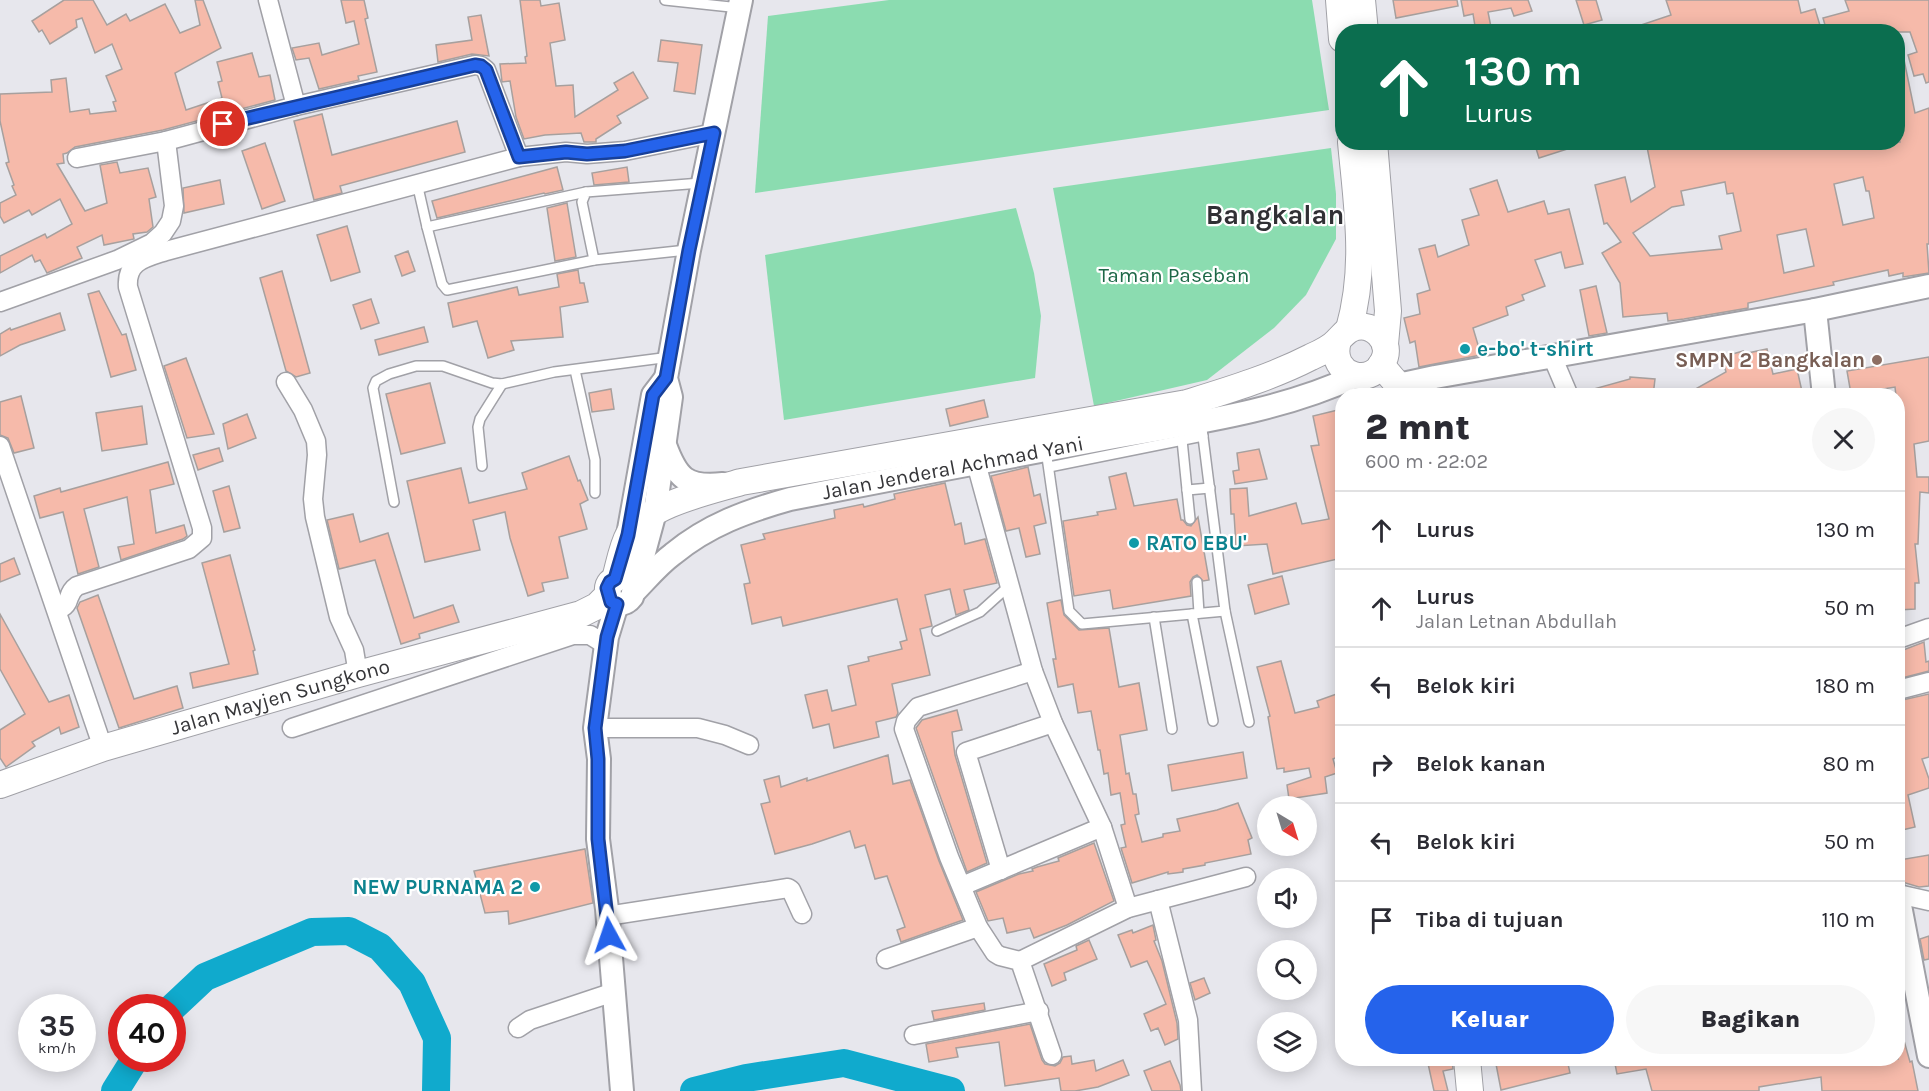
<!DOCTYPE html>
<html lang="id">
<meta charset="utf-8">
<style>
:root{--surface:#fff;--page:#f7f7f7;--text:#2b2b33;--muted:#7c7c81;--line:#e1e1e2;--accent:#2563eb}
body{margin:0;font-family:Karla,sans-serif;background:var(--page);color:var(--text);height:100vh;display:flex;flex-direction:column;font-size:22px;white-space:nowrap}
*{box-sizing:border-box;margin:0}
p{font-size:20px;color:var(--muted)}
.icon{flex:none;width:33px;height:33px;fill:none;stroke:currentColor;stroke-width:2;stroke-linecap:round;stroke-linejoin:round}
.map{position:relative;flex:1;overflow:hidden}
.sheet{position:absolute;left:1335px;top:388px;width:570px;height:678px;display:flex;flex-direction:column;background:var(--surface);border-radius:24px;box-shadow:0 3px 15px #0003}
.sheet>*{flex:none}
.top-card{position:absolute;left:1335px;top:24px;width:570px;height:126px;border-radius:24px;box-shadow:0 3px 15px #0003;background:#0b6e4f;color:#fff;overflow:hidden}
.needle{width:39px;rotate:142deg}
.fabs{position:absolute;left:1257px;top:796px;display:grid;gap:12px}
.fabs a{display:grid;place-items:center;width:60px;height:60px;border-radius:50%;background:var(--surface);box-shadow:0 3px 15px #0003;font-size:30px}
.speed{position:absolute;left:18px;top:994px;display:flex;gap:12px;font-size:30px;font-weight:700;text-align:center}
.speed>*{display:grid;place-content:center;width:78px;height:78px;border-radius:50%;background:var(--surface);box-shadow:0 3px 15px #0003;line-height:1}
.speed small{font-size:15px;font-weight:400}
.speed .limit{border:9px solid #d22;background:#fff;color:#111}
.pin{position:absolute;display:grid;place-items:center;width:51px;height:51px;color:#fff;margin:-26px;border:3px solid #fff;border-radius:50%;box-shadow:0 2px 6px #0007}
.me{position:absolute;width:66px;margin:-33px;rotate:355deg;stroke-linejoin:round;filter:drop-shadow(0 0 4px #0008)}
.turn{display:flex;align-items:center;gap:21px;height:126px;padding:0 30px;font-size:27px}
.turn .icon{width:78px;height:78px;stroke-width:2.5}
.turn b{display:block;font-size:42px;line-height:51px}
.round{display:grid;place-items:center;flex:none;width:63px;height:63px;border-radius:32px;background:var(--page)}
.headline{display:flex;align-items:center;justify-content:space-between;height:102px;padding:0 30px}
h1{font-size:36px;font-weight:800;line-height:45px}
.primary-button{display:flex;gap:12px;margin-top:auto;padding:12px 30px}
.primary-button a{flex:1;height:69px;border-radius:36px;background:var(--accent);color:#fff;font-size:24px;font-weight:800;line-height:69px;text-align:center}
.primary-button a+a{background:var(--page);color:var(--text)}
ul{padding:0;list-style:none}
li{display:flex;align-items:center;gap:18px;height:78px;padding:0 30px;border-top:2px solid var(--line)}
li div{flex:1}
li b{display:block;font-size:22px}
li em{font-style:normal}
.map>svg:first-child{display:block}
</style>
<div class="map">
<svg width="1929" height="1091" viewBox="0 0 1929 1091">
<rect width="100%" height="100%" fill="#e7e7ed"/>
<g fill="#8bdcb0">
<polygon points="889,0 1312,0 1329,110 755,193 768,16"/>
<polygon points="1331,148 1336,194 1336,239 1306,295 1274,328 1207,380 1094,406 1053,188"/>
<polygon points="1016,208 1034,273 1041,316 1035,378 784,420 765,255"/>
</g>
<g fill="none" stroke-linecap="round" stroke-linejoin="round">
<g stroke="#10aacd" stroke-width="28">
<polyline points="172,1008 205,977 312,932 349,931 380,947 412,983 437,1038 436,1091"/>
<polyline points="115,1091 135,1059"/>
<polyline points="694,1091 746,1078 844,1063 951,1091"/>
</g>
</g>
<g fill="#f6baaa" stroke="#a7a09e" stroke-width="1.5" fill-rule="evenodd">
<polygon points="64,0 93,0 107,25 126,14 130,21 165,4 180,33 200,25 195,0 203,0 221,48 175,73 186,110 222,98 218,82 222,81 217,62 252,53 259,77 270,75 275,100 163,130 75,147 67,153 63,154 64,163 57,164 85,211 107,203 100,165 117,162 120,173 148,168 156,197 149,199 153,227 147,232 133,234 134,239 104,245 102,235 77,247 82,258 47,273 40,260 35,262 32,255 0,273 0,256 45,234 47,238 72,224 60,199 32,215 29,210 4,223 0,216 0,203 16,195 12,186 14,185 6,163 9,162 0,121 0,94 52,92 51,80 66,78 70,112 89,109 90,114 116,111 113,102 116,101 106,76 122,69 112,44 95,53 82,18 76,20 77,27 50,44 42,30 39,32 32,21"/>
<polygon points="341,0 364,0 368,18 365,19 377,72 358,76 359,80 319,89 309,58 296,60 292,48 319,43 322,55 359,44 354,21 346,23"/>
<polygon points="520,0 540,0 541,6 559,3 565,40 550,43 556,86 573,85 575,117 618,90 614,83 633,72 648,98 617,116 621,123 596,139 596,142 584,142 581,133 545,135 524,139 516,117 510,81 502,82 500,64 526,63 525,57 527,56"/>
<polygon points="1393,0 1457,0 1458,6 1396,18"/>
<polygon points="1461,0 1528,0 1532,11 1514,16 1511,8 1488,12 1492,32 1476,32 1473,14 1464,16"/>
<polygon points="1576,0 1596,0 1602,20 1584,25"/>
<polygon points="1666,0 1798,0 1801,13 1815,9 1822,32 1629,32 1629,29 1671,15"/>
<polygon points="1845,0 1929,0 1929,82 1926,83 1923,74 1914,76 1908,55 1917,52 1910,32 1827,32 1823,18 1849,11"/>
<polygon points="481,15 489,56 472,54 438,62 436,45 472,40 468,17"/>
<polygon points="661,40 702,45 695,94 674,91 678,63 658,61"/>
<path d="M1898,55h5l12,58 14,-5v136h-2l2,29 -26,4v-4l-14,3 -1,-6 -55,12 1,3 -86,18v5l-64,11 -16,2 -1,-8 -44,4 -3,-34 -18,-30 19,-11 -14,-19 -3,1 -9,-39 30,-8 6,25 24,-15 -9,-45h254l-2,-11zM1863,177l3,14h3l5,27 -31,7 -9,-41zM1725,182l2,12 6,-1 8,38 -22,5 3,13 -72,7 -17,-23 39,-26 12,-2 -3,-14zM1806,229l8,37 -30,7 -7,-38z"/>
<polygon points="322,114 332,155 457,121 465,152 340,186 342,193 314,200 294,121"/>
<polygon points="1534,142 1580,142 1580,145 1539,158"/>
<polygon points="265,143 285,201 262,209 242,151"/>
<polygon points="557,167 563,190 545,194 544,193 437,218 432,201"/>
<polygon points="627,167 629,182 594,185 592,173"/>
<polygon points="220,180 224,204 184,213 183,188"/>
<polygon points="1497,180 1508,212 1544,201 1548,214 1569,209 1583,264 1565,268 1561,252 1535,260 1545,286 1522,295 1524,300 1506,307 1508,315 1473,328 1481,355 1419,367 1415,341 1410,343 1404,318 1420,314 1417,294 1430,290 1419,249 1435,245 1438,257 1469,245 1462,220 1479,215 1470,189"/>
<polygon points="567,203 576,257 555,261 547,208"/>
<polygon points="347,226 360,272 331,281 317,235"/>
<polygon points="408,251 415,271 402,276 395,256"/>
<polygon points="578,270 580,283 584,283 588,302 560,307 563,337 511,341 514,350 488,358 477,321 453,327 448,303 517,287 519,295 559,287 557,274"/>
<polygon points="282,271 310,373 296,377 286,371 260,278"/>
<polygon points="1596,286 1607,333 1589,336 1580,290"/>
<polygon points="99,291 122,335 126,334 136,370 111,377 88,294"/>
<polygon points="371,299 379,323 361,329 353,305"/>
<polygon points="60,313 65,330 20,345 0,356 0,334 10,328 11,330"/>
<polygon points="424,327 428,342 379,355 375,340"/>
<polygon points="1767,349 1773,374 1797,369 1803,396 1683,396 1726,372 1722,357 1743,351 1743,354"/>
<polygon points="1929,357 1929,441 1914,444 1917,477 1929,477 1929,493 1920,492 1918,544 1915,544 1919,583 1915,583 1915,609 1898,610 1898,593 1900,593 1898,568 1898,396 1896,396 1895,387 1851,394 1847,371"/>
<polygon points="186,358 214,434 187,438 164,366"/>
<polygon points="1630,377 1655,379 1653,396 1583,396 1583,392 1630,379"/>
<polygon points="430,383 445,443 401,454 386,394"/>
<polygon points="611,389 614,409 592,412 589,393"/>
<polygon points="21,396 34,448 14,453 8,438 0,435 0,402"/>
<polygon points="984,400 988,417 950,426 946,409"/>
<polygon points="142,406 147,444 102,451 96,413"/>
<polygon points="1342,409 1342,433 1337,434 1342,459 1342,558 1273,574 1267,544 1236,546 1234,514 1231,514 1230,489 1247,488 1249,516 1296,503 1302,524 1329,519 1311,446 1319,445 1313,416"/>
<polygon points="247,414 256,438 228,449 223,424"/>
<polygon points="219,448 223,461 198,470 193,455"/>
<polygon points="1259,449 1267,479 1235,484 1233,471 1239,470 1237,453"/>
<polygon points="569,456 578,481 580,480 588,500 580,504 587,529 559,537 568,578 542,583 544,591 528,596 510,538 505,512 473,520 480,550 425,562 407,481 461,468 469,503 527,489 522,473"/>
<polygon points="168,462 174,484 150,490 156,533 184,525 187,536 183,539 121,560 118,547 134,544 127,497 84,509 99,567 78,574 63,512 40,518 34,496 60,488 61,492"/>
<polygon points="1028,467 1034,496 1040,494 1046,523 1034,526 1040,554 1026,557 1019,528 1006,531 991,476"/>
<polygon points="1126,473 1134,506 1177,499 1181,520 1183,520 1187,525 1191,526 1198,517 1209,580 1203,581 1197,575 1193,577 1190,582 1191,596 1113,609 1110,590 1074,596 1063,521 1098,515 1097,512 1116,509 1109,477"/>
<polygon points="945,483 955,525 961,523 965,544 985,539 997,583 964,590 969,610 956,615 950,589 925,595 932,626 920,629 930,675 892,684 898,713 896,717 876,722 879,737 834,748 829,724 813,728 805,695 827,690 832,711 856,705 848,666 869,661 868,657 902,649 900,642 907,640 897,599 783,626 781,617 752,624 744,584 750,583 741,545 765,539 763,534 835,518 834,510 863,504 864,507 895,499 894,494"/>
<polygon points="229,486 240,528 224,532 213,491"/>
<polygon points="353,514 360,542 388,533 414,618 453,605 459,622 419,634 420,638 401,644 375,560 339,569 327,520"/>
<polygon points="230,555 255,650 253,651 258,674 193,688 190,673 229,664 202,563"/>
<polygon points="14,558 20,574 0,582 0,564"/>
<polygon points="1282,576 1289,604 1255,614 1248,585"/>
<polygon points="98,595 134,699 177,686 183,708 119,728 77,608 80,602"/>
<polygon points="1061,600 1064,615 1079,630 1109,628 1119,687 1139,683 1147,730 1120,735 1126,774 1129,773 1133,794 1136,794 1139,814 1135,815 1142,842 1163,837 1163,834 1180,831 1177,819 1217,810 1238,803 1252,838 1248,840 1251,854 1205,863 1205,865 1183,869 1183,872 1168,874 1168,872 1132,883 1121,848 1126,847 1121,825 1125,824 1120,793 1111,795 1108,773 1104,774 1100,750 1098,750 1091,711 1078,713 1073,684 1058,687 1053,659 1056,659 1047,603"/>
<polygon points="0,614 49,702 69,695 79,727 61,734 59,727 32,742 35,746 6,767 0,758 0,730 25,714 0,669"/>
<polygon points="1924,642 1926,662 1929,661 1929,671 1898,679 1898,652"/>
<polygon points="1281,661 1295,713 1319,707 1317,701 1342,692 1342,755 1333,759 1337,773 1325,777 1327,793 1289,799 1287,785 1311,777 1309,768 1284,772 1284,768 1277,769 1268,717 1270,716 1257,667"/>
<polygon points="1929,694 1929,757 1922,759 1929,779 1929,788 1908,795 1915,827 1898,831 1898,701"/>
<polygon points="957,710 962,730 952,732 955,755 987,863 967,872 916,728 922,720"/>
<polygon points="1243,752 1247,778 1172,791 1168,765"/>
<polygon points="888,755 893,784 910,780 939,861 963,920 901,942 897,930 905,927 887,876 875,879 865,845 855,848 850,831 812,844 775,854 761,804 770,802 764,780 779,776 781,787 807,778 807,781"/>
<polygon points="1094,843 1114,901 1067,925 1034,938 1030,928 1007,933 1003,918 988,921 976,892 1019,874 1033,871 1032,869 1037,867 1059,861 1058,858"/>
<polygon points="585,849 593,903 509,924 508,911 485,913 474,871"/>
<polygon points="1929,855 1929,886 1919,887 1902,882 1899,860"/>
<polygon points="1153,925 1156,940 1154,941 1162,961 1177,1023 1178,1039 1165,1045 1158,1028 1151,1031 1144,1014 1166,1004 1155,978 1147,961 1131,967 1118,935 1132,930 1133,933"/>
<polygon points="1929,936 1929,959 1924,960 1920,939"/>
<polygon points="1089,940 1097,959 1064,973 1066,980 1052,986 1044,964 1077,950 1076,946"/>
<polygon points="1204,978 1210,993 1195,1000 1190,983"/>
<polygon points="984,1003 985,1010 934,1020 932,1011"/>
<polygon points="1030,1024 1042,1060 1045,1064 1055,1066 1060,1063 1063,1057 1071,1056 1072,1064 1094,1060 1096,1071 1123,1060 1129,1075 1098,1087 1075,1091 1061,1091 1059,1078 1005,1086 999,1042 956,1048 958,1057 929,1062 926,1044"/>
<polygon points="1901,1030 1910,1062 1912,1061 1918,1091 1822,1091 1821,1077 1759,1087 1759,1091 1652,1091 1646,1069 1617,1074 1614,1059 1898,1059 1898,1031"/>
<polygon points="1427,1059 1452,1059 1453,1069 1443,1071 1448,1091 1434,1091"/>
<polygon points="1495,1059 1567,1059 1570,1073 1501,1090"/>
<polygon points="1170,1061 1180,1085 1181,1091 1152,1091 1144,1071"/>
</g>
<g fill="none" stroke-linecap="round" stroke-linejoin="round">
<defs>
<g id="service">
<polyline points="665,0 740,8"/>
<polyline points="417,183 427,227"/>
<polyline points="586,192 427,227 442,284 447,290 594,260"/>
<polyline points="687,250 594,260 582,202 586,192 701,183"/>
<polyline points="575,370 595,460 595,493"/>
<polyline points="1182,440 1190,519"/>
<polyline points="1046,450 1069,611 1082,624 1225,611 1201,421"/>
<polyline points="482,466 478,427 480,419 502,384"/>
<polyline points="1049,467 1203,436"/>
<polyline points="1187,490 1210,488"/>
<polyline points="394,502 373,388 376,381 389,374 416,366 443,366 492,383 502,384 554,372 670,357"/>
<polyline points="1197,582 1199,613"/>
<polyline points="1225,611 1249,722"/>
<polyline points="1192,614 1213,721"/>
<polyline points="1154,617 1172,729"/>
<polyline points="937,631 980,612 1010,585"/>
</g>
<g id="minor">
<polyline points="296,106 475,65 481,66 486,70 519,157 566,152 587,154 625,151 714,133"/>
<polyline points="77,158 166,141"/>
<polyline points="0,302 117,260 152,243 163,233 171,221 174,206 166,141 296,106 268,0"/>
<polyline points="1552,356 1569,396"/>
<polyline points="286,382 303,410 316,441 317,455 313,499 315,517 339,617 354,650 358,674"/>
<polyline points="0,446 103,748"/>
<polyline points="976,463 1033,671 1053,723 1102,827 1128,908"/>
<path d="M57,610c17,-6 7,-15 20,-24l112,-37 13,-11v-10l-74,-241c-2,-26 17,-29 38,-36l353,-94"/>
<polyline points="1898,639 1929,628"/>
<polyline points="1033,671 918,707 906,721 904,729 949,857 978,927 995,953 1000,956 1020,961 1052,1055"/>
<polyline points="1898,690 1929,682"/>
<polyline points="292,728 573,635 590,635 606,645"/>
<polyline points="595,728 698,728 725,735 749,745"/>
<polyline points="1001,870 966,752 1053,723"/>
<polyline points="962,886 1102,827"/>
<polyline points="1898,894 1929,901"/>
<polyline points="1158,900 1188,1020 1192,1091"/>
<polyline points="607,916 788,888 791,890 802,914"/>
<polyline points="886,959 978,927"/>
<polyline points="1020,961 1128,908 1246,877"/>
<polyline points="518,1028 530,1020 614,992"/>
<polyline points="914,1035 1039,1011"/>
</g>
<g id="tertiary">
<polyline points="1815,310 1824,396"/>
<polyline points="1398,385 1435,377 1815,310 1929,286"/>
<path d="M665,445c12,33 21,43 58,39"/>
<polyline points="628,535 653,395 666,378"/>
<path id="s1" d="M633,593c13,-13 25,-28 40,-39 35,-29 74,-43 117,-55 106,-21 213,-41 319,-61 83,-15 170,-26 247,-62"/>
<path d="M608,595l3,7c9,3 15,3 21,-5l23,-85 16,-115 -5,-19 23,-128 52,-250"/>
<polyline points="617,604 607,637 595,728 599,759 598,839 607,909 622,1091"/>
<polyline points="1898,895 1929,1056"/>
</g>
<g id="secondary">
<polyline points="1339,0 1342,39"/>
<polyline points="1362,0 1365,32"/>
<polyline points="1374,142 1388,311 1385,344"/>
<path d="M1349,329c18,-63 8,-122 2,-187"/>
<polyline points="1381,365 1398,385 1402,396"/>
<path id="s2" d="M0,785l103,-37 255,-74 223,-60 16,-8 11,-11c-1,-8 0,-12 7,-16 4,-14 7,-33 14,-45 20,-30 79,-42 112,-52l446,-79c42,-13 85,-26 124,-46 9,-4 21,-10 27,-17 6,-6 9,-11 18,-13 17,-4 34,13 29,30 -10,33 -58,20 -47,-16"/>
<polyline points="1467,1059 1470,1091"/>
</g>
</defs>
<use href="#service" stroke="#a1a1a7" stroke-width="12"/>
<use href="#minor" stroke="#a1a1a7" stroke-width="21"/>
<use href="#tertiary" stroke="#a1a1a7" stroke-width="26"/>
<use href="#secondary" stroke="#a1a1a7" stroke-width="28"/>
<use href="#service" stroke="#fff" stroke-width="9"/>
<use href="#minor" stroke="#fff" stroke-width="18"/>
<use href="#tertiary" stroke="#fff" stroke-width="22"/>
<use href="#secondary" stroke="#fff" stroke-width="26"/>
</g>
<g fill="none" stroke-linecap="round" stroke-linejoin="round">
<defs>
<polyline id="route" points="223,124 475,65 481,66 486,70 519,157 566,152 587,154 625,151 714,133 689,250 666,378 653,395 628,535 615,579 610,582 607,588 611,602 617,604 607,637 595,728 598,759 598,839 609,935"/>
</defs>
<use href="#route" stroke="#184099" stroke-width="15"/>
<use href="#route" stroke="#2563eb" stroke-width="10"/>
</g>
<g fill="#0f9aa8" stroke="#fff" stroke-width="2">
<circle cx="1465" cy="349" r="6"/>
<circle cx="1134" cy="543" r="6"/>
<circle cx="535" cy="887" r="6"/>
</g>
<circle fill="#8d6e63" stroke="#fff" stroke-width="2" cx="1877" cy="360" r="6"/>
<g text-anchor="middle" stroke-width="4.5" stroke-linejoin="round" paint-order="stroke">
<g font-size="21" fill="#1c6746" stroke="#fff">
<text x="1174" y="282">Taman Paseban</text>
</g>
<g font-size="21" font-weight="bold" fill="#0d838f" stroke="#fff" text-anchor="start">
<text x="1477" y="356">e-bo' t-shirt</text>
<text x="1146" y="550">RATO EBU'</text>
<text x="523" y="894" text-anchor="end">NEW PURNAMA 2</text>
</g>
<g font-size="21" font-weight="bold" fill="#785e54" stroke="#fff" text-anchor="end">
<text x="1865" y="367">SMPN 2 Bangkalan</text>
</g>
<g font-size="21" fill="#363639" stroke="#fff">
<text dy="7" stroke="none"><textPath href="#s1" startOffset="352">Jalan Jenderal Achmad Yani</textPath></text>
<text dy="7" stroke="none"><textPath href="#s2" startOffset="294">Jalan Mayjen Sungkono</textPath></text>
</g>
<g font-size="27" font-weight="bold" fill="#303034" stroke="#fff">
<text x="1275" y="224">Bangkalan</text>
</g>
</g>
</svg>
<div class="fabs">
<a><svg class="needle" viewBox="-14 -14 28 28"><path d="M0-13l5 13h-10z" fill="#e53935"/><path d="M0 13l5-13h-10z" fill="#7c7c81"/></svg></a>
<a><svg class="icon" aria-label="sound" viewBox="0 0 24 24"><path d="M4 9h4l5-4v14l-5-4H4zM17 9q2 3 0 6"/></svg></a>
<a><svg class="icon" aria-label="search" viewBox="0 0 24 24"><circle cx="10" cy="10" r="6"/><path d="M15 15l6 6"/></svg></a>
<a><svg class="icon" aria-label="layers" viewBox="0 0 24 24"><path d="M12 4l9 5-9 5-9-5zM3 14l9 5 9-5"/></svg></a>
</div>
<div class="speed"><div>35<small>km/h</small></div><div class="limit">40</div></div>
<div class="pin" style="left:223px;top:124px;background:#d93025"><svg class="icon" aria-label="arrive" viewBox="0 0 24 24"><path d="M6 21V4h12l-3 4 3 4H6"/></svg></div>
<svg class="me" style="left:609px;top:935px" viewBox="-20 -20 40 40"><path d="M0-17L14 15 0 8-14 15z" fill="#2563eb" stroke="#fff" stroke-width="4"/></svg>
<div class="top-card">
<div class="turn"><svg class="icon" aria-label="ahead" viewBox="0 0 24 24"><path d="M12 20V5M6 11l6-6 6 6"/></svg><div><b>130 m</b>Lurus</div></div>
</div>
<section class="sheet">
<div class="headline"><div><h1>2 mnt</h1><p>600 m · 22:02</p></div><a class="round"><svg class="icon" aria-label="close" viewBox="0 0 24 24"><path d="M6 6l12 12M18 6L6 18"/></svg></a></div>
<ul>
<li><svg class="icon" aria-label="ahead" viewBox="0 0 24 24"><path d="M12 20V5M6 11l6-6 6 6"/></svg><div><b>Lurus</b></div><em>130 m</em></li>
<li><svg class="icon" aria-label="ahead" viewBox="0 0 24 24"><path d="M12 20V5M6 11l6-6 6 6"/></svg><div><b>Lurus</b><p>Jalan Letnan Abdullah</p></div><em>50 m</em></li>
<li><svg class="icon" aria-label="left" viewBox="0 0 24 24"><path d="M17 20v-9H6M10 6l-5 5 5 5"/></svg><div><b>Belok kiri</b></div><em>180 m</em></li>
<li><svg class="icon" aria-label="right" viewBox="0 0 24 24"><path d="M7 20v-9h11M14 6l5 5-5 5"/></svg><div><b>Belok kanan</b></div><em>80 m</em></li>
<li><svg class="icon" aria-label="left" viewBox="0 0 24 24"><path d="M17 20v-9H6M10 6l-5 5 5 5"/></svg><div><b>Belok kiri</b></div><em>50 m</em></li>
<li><svg class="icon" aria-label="arrive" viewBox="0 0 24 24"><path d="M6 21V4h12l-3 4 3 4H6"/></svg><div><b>Tiba di tujuan</b></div><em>110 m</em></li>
</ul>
<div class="primary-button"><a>Keluar</a><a>Bagikan</a></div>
</section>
</div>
